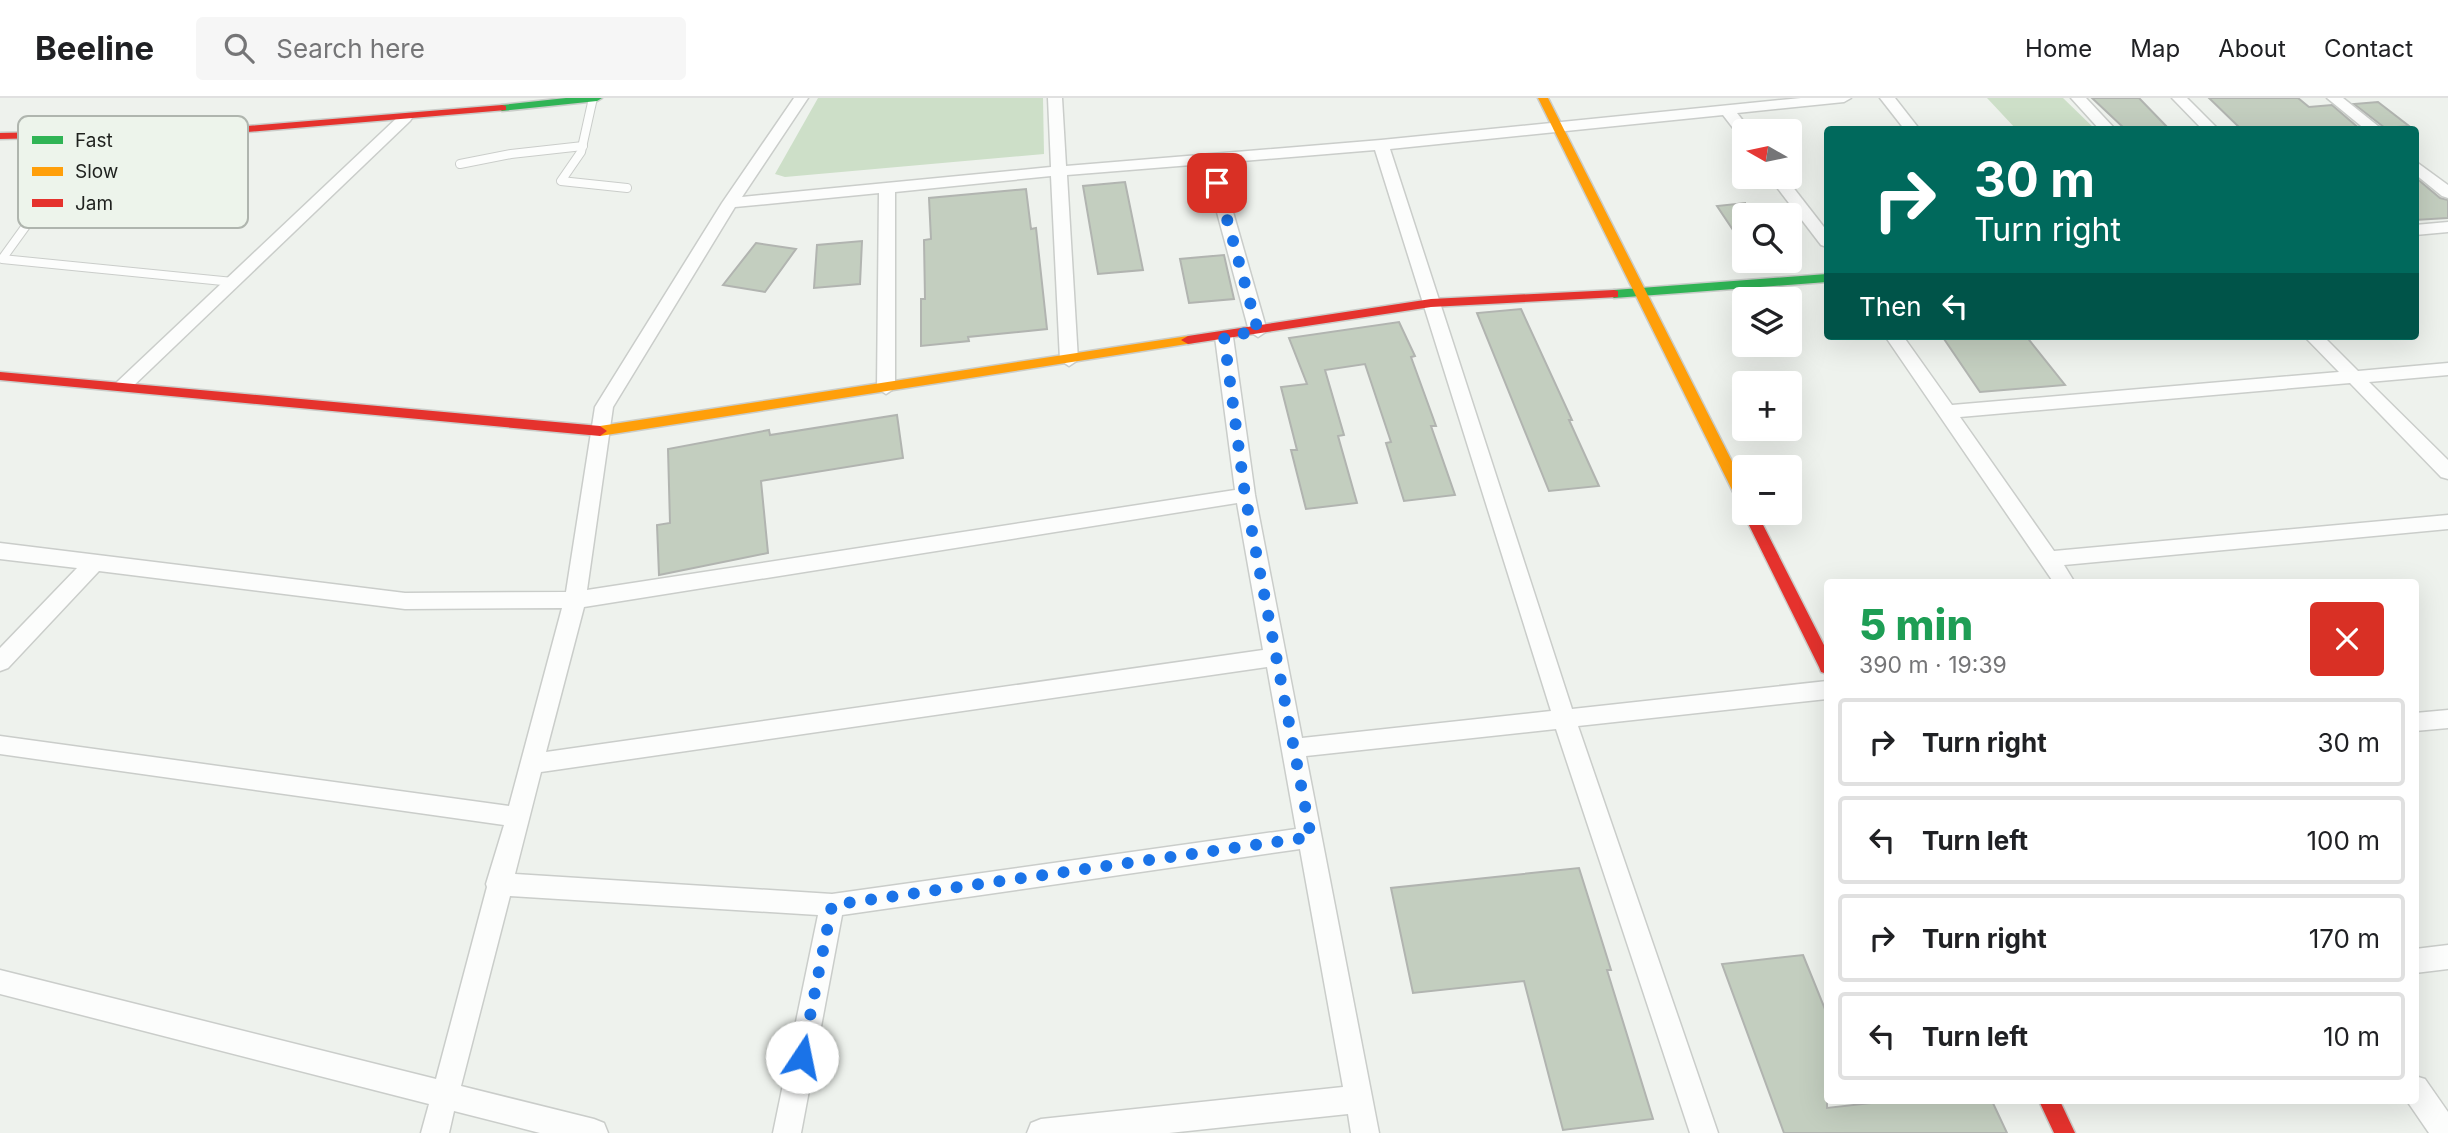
<!DOCTYPE html>
<meta charset="utf-8">
<style>
:root{--surface:#fff;--page:#f6f6f6;--text:#202124;--muted:#757577;--line:#e0e0e0}
body{margin:0;font-family:Inter,sans-serif;background:var(--page);color:var(--text);height:100vh;display:flex;flex-direction:column;font-size:26px;white-space:nowrap}
*{box-sizing:border-box;margin:0}
p{font-size:23px;color:var(--muted)}
.icon{flex:none;width:38px;height:38px;fill:none;stroke:currentColor;stroke-width:2;stroke-linecap:round;stroke-linejoin:round}
.map{position:relative;flex:1;overflow:hidden}
.side{position:absolute;left:1824px;top:481px;width:595px;height:525px;display:flex;flex-direction:column;background:var(--surface);border-radius:7px;box-shadow:0 7px 28px #0002}
.side>*{flex:none}
.guide{position:absolute;left:1824px;top:28px;width:595px;height:214px;border-radius:7px;box-shadow:0 7px 28px #0002;background:#00695c;color:#fff;overflow:hidden}
.needle{width:46px;rotate:279deg}
.tools{position:absolute;left:1732px;top:21px;display:grid;gap:14px}
.tools a{display:grid;place-items:center;width:70px;height:70px;border-radius:7px;background:var(--surface);box-shadow:0 7px 28px #0002;font-size:35px}
.pin{position:absolute;display:grid;place-items:center;width:60px;height:60px;color:#fff;margin:-30px;border-radius:14px;box-shadow:0 4px 10px #0006}
.me{position:absolute;width:77px;margin:-38px;rotate:11deg;stroke-linejoin:round;filter:drop-shadow(0 0 5px #0008)}
.turn{display:flex;align-items:center;gap:24px;height:147px;padding:0 35px;font-size:32px}
.turn .icon{width:91px;height:91px;stroke-width:2.5}
.turn b{display:block;font-size:49px;line-height:60px}
.then{display:flex;align-items:center;height:66px;padding:0 35px;background:#0003;gap:14px;font-size:26px}
.round{display:grid;place-items:center;flex:none;width:74px;height:74px;border-radius:7px;background:var(--page)}
.summary{display:flex;align-items:center;justify-content:space-between;height:119px;padding:0 35px}
h1{font-size:42px;font-weight:800;line-height:52px;color:#1e9e55}
ul{padding:0;list-style:none}
li{display:flex;align-items:center;gap:21px;height:88px;margin:0 14px 10px;padding:0 21px;border:4px solid var(--line);border-radius:7px}
li div{flex:1}
li b{display:block;font-size:26px}
li em{font-style:normal}
header{display:flex;align-items:center;gap:42px;box-sizing:border-box;height:98px;padding:0 35px;background:var(--surface);border-bottom:2px solid var(--line)}
header strong{font-size:33px}
nav{display:flex;gap:38px;margin-inline-start:auto;font-size:24px}
.search{width:490px;height:63px;background:var(--page);display:flex;align-items:center;gap:18px;box-sizing:border-box;padding:0 24px;border-radius:7px;color:var(--muted);font-size:26px}
.map>svg:first-child{display:block}
</style>
<header>
<strong>Beeline</strong>
<div class="search"><svg class="icon" aria-label="search" viewBox="0 0 24 24"><circle cx="10" cy="10" r="6"/><path d="M15 15l6 6"/></svg>Search here</div>
<nav><a>Home</a><a>Map</a><a>About</a><a>Contact</a></nav>
</header>
<div class="map">
<svg width="2448" height="1035" viewBox="0 0 2448 1035">
<rect width="100%" height="100%" fill="#eef2ed"/>
<g fill="#cddfc8">
<polygon points="818,0 1043,0 1044,56 785,79 775,76"/>
<polygon points="1987,0 2063,0 2095,31 2016,31"/>
</g>
<g fill="#c3cebf" stroke="#b1b4b0" stroke-width="2">
<polygon points="2092,0 2139,0 2170,32 2126,32"/>
<polygon points="2209,0 2298,0 2309,9 2332,7 2361,32 2242,32"/>
<polygon points="2378,4 2409,28 2385,30 2354,6"/>
<polygon points="2415,79 2440,100 2448,102 2448,120 2415,122"/>
<polygon points="1125,84 1143,172 1098,176 1083,88"/>
<polygon points="1026,91 1031,131 1036,130 1047,231 968,239 969,243 921,248 921,201 925,201 924,142 931,141 929,100"/>
<polygon points="1745,105 1745,150 1717,108"/>
<polygon points="862,143 860,186 814,190 817,147"/>
<polygon points="756,145 796,151 765,194 723,187"/>
<polygon points="1224,157 1234,201 1189,205 1180,161"/>
<polygon points="1521,211 1572,322 1569,322 1599,388 1549,393 1477,215"/>
<polygon points="1399,224 1415,258 1411,259 1436,328 1431,328 1455,397 1404,403 1386,345 1391,344 1365,266 1325,272 1344,337 1338,338 1357,405 1306,411 1291,352 1297,352 1281,289 1307,286 1289,240"/>
<polygon points="1942,238 2026,238 2065,287 1980,294"/>
<polygon points="897,317 903,360 761,383 768,455 659,477 657,427 670,425 668,351 769,332 770,337"/>
<polygon points="1579,770 1611,872 1607,872 1653,1021 1563,1032 1524,883 1413,895 1391,790"/>
<polygon points="1803,857 1827,916 1827,1010 1889,1003 1992,1003 2007,1035 1784,1035 1722,866"/>
</g>
<g fill="none" stroke-linecap="round" stroke-linejoin="round">
<defs>
<g id="lane">
<polyline points="593,0 581,54 561,83 627,90"/>
<polyline points="460,66 511,56 583,48"/>
<polyline points="49,96 2,161 233,184"/>
</g>
<g id="street">
<path d="M794,0h14l-66,99 309,-30 -3,-69h14l4,68 315,-26 420,-42h50l-7,4 -107,11 14,18h-6v7l-5,-1 -17,-22 -333,34 182,560 255,-28v18l-249,27 140,407h-28l-134,-404 -250,27 73,377h-28l-3,-19 -179,19h-142l4,-10 10,-4 302,-32 -43,-238 -458,66 -41,218h-28l45,-218 -308,-19 -49,190 133,33 10,4 4,10h-68l-86,-22 -5,22h-28l8,-29 -429,-110v-24l436,109 51,-192 -1,-3 18,-59 -504,-71v-18l509,70 53,-198 -157,1 -306,-38 -91,97 -8,3v-23l77,-80 -77,-9v-16l405,50 161,-1 29,-185 127,-204zM1375,52l176,561 -249,27 -47,-243 -22,-158 -9,-6 -9,6 20,153 -648,100 26,-183 122,-200 144,-14 -2,195 9,6 9,-6v-196l156,-16 9,184 9,6 9,-6 -11,-185 137,-11 45,167 9,6 9,-6 -48,-168zM1237,405l26,147 -717,102 38,-145zM1267,569l29,162 -464,65 -317,-20 26,-102z"/>
<polygon points="1880,0 1895,0 1920,32 1905,32"/>
<polygon points="2071,0 2086,0 2116,32 2100,32"/>
<polygon points="2172,0 2187,0 2219,32 2203,32"/>
<polygon points="2327,0 2343,0 2383,32 2366,32"/>
<polygon points="405,16 412,20 410,23 129,292 117,292 114,288 117,284 400,17"/>
<polygon points="2415,63 2448,87 2448,100 2442,98 2415,76"/>
<polygon points="1769,79 1785,79 1827,133 1827,149 1821,147"/>
<polygon points="2448,124 2448,134 2415,137 2415,127"/>
<polygon points="1885,238 1903,238 1952,307 2339,274 2304,238 2323,238 2358,273 2448,265 2448,277 2369,284 2448,362 2448,381 2441,379 2350,285 1960,319 2054,453 2448,417 2448,431 2064,467 2075,485 2054,485"/>
<polygon points="2448,612 2448,630 2415,633 2415,615"/>
<polygon points="2448,847 2448,871 2415,875 2415,851"/>
<polygon points="2415,978 2425,981 2448,1014 2448,1035 2429,1035 2407,1003 2415,1003"/>
</g>
<g id="fast">
<polygon points="566,0 602,0 597,3 502,13 497,10 502,7"/>
<polygon points="1827,176 1827,184 1614,200 1608,196 1614,192"/>
</g>
<g id="slow">
<polygon points="1538,0 1548,0 1745,389 1745,409 1738,404"/>
<polygon points="1188,238 1193,239 1193,245 600,338 593,333 600,328"/>
</g>
<g id="jam">
<polygon points="502,7 506,8 506,12 224,36 0,41 0,35 224,30"/>
<polygon points="1614,192 1618,193 1618,199 1431,209 1188,246 1181,242 1188,238 1431,201"/>
<polygon points="0,274 600,328 607,333 600,338 0,282"/>
<polygon points="1745,411 1745,415 1757,415 1827,553 1827,576 1821,574 1819,569 1743,415"/>
<polygon points="2039,1003 2060,1003 2075,1035 2054,1035"/>
</g>
</defs>
<use href="#lane" stroke="#cacdca" stroke-width="10"/>
<use href="#street" stroke="#cacdca" stroke-width="3"/>
<use href="#fast" stroke="#cacdca" stroke-width="3"/>
<use href="#slow" stroke="#cacdca" stroke-width="3"/>
<use href="#jam" stroke="#cacdca" stroke-width="3"/>
<use href="#lane" stroke="#fcfdfc" stroke-width="8"/>
<use href="#street" fill="#fcfdfc" fill-rule="evenodd"/>
<use href="#fast" fill="#30b455" fill-rule="evenodd"/>
<use href="#slow" fill="#ff9f0a" fill-rule="evenodd"/>
<use href="#jam" fill="#e5322d" fill-rule="evenodd"/>
</g>
<g fill="none" stroke-linecap="round" stroke-linejoin="round">
<polyline stroke="#1a73e8" stroke-width="12" stroke-dasharray="0 21.6" points="802,959 832,807 1311,739 1245,397 1224,239 1258,233 1217,85"/>
</g>
<rect x="18" y="18" width="230" height="112" rx="10" fill="#edf4eb" stroke="#afb5ae" stroke-width="2"/>
<rect x="32" y="38" width="31" height="8" fill="#30b455"/>
<rect x="32" y="69" width="31" height="9" fill="#ff9f0a"/>
<rect x="32" y="101" width="31" height="8" fill="#e5322d"/>
<g font-size="19" fill="#1f211e">
<text x="75" y="49">Fast</text>
<text x="75" y="80">Slow</text>
<text x="75" y="112">Jam</text>
</g>
</svg>
<div class="tools">
<a><svg class="needle" viewBox="-14 -14 28 28"><path d="M0-13l5 13h-10z" fill="#e53935"/><path d="M0 13l5-13h-10z" fill="#757577"/></svg></a>
<a><svg class="icon" aria-label="search" viewBox="0 0 24 24"><circle cx="10" cy="10" r="6"/><path d="M15 15l6 6"/></svg></a>
<a><svg class="icon" aria-label="layers" viewBox="0 0 24 24"><path d="M12 4l9 5-9 5-9-5zM3 14l9 5 9-5"/></svg></a>
<a>+</a>
<a>−</a>
</div>
<div class="pin" style="left:1217px;top:85px;background:#d93025"><svg class="icon" aria-label="arrive" viewBox="0 0 24 24"><path d="M6 21V4h12l-3 4 3 4H6"/></svg></div>
<svg class="me" style="left:802px;top:959px" viewBox="-20 -20 40 40"><circle r="19" fill="#fff"/><path d="M0-13L10 11 0 6-10 11z" fill="#1a73e8"/></svg>
<div class="guide">
<div class="turn"><svg class="icon" aria-label="right" viewBox="0 0 24 24"><path d="M7 20v-9h11M14 6l5 5-5 5"/></svg><div><b>30 m</b>Turn right</div></div>
<div class="then">Then<svg class="icon" aria-label="left" viewBox="0 0 24 24"><path d="M17 20v-9H6M10 6l-5 5 5 5"/></svg></div>
</div>
<section class="side">
<div class="summary"><div><h1>5 min</h1><p>390 m · 19:39</p></div><a class="round" style="background:#d93025;color:#fff"><svg class="icon" aria-label="close" viewBox="0 0 24 24"><path d="M6 6l12 12M18 6L6 18"/></svg></a></div>
<ul>
<li><svg class="icon" aria-label="right" viewBox="0 0 24 24"><path d="M7 20v-9h11M14 6l5 5-5 5"/></svg><div><b>Turn right</b></div><em>30 m</em></li>
<li><svg class="icon" aria-label="left" viewBox="0 0 24 24"><path d="M17 20v-9H6M10 6l-5 5 5 5"/></svg><div><b>Turn left</b></div><em>100 m</em></li>
<li><svg class="icon" aria-label="right" viewBox="0 0 24 24"><path d="M7 20v-9h11M14 6l5 5-5 5"/></svg><div><b>Turn right</b></div><em>170 m</em></li>
<li><svg class="icon" aria-label="left" viewBox="0 0 24 24"><path d="M17 20v-9H6M10 6l-5 5 5 5"/></svg><div><b>Turn left</b></div><em>10 m</em></li>
</ul>
</section>
</div>
